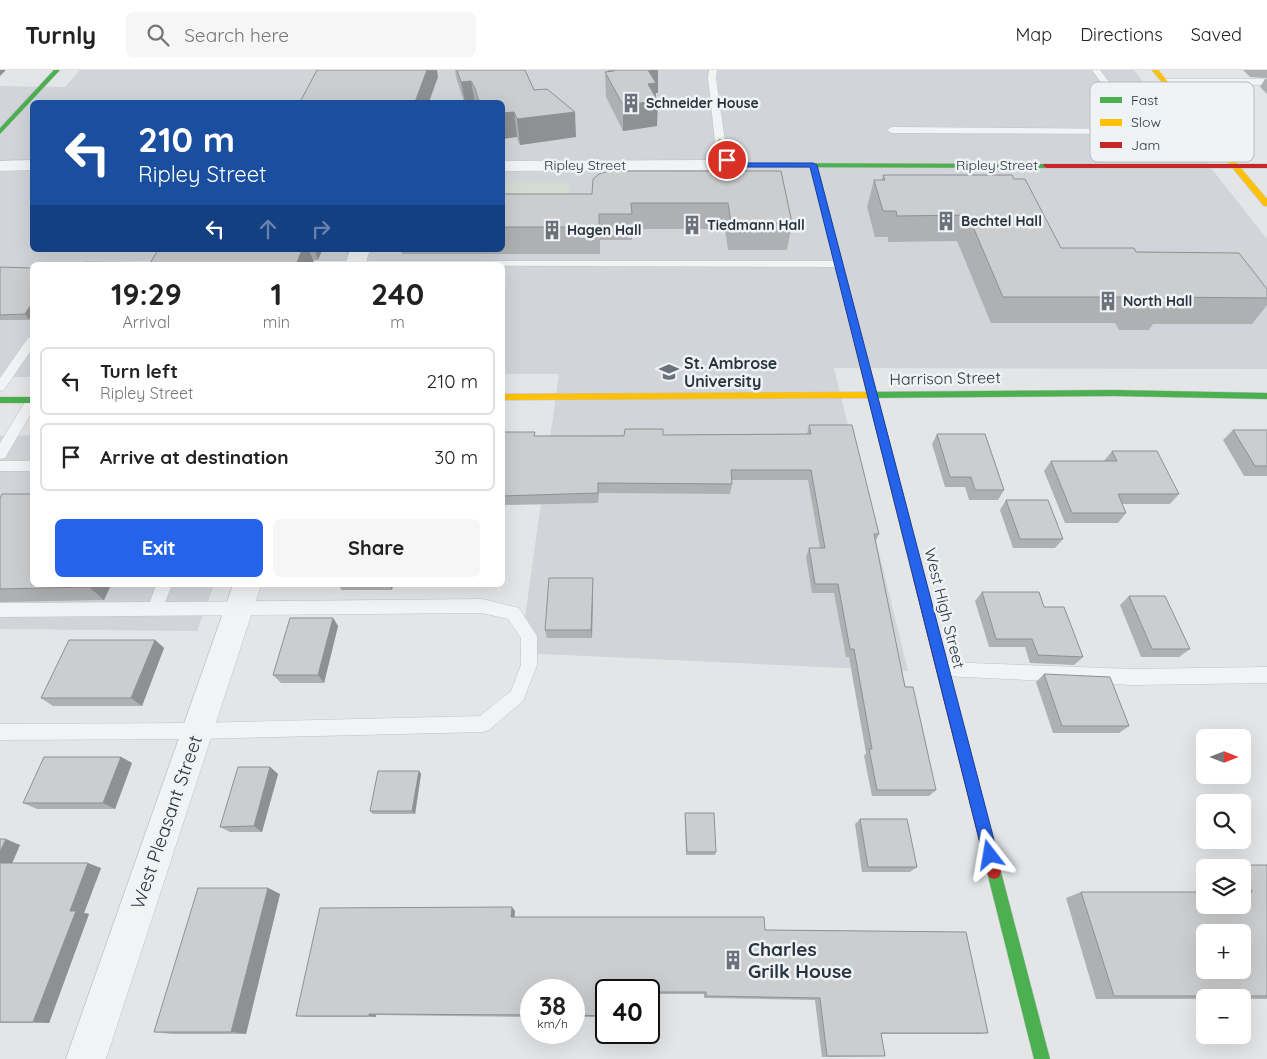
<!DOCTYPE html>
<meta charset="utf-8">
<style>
:root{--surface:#fff;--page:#f6f6f6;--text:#222;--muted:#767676;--line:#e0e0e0;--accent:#2563eb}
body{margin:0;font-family:Quicksand,sans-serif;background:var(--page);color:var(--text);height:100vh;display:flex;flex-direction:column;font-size:19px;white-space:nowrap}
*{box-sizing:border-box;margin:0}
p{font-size:16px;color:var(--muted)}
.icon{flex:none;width:28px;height:28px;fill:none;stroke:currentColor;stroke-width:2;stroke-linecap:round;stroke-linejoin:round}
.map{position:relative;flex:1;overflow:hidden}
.side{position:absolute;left:30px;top:192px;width:475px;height:325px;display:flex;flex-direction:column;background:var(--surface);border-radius:8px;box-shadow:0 5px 20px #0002}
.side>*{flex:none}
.banner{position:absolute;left:30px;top:30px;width:475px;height:152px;border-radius:8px;box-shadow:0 5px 20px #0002;background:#1a4fa0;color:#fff;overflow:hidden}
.needle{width:32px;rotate:90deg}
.controls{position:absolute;left:1196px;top:659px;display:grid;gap:10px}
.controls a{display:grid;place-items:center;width:55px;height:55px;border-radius:8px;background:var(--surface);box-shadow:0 5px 20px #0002;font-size:25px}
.speed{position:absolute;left:520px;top:909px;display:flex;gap:10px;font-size:25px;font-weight:700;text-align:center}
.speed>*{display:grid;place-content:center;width:65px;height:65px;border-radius:50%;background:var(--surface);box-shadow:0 5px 20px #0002;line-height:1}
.speed small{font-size:12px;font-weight:400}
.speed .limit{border:2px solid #111;border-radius:8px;background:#fff;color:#111}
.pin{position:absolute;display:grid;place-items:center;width:42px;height:42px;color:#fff;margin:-21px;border:2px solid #fff;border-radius:50%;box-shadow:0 1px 5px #0007}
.me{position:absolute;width:55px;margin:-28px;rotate:346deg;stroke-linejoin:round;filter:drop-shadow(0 0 4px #0008)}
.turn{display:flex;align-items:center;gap:18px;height:105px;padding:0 25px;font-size:22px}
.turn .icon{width:65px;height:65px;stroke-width:2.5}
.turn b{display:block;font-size:35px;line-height:42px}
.lanes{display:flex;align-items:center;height:48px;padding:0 25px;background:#0003;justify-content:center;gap:25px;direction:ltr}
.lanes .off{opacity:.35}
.eta{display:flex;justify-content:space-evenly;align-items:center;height:85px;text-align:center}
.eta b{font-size:30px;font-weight:800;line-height:35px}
.primary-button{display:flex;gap:10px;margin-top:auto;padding:10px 25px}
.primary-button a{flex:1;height:58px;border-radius:8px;background:var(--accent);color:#fff;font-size:20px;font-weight:800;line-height:58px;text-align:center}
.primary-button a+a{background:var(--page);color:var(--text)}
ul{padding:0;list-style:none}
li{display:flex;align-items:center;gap:15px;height:68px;margin:0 10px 8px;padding:0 15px;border:2px solid var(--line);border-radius:8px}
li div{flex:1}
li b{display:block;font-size:19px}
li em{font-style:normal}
header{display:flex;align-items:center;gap:30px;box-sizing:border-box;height:70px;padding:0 25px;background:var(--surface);border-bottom:1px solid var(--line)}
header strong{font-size:24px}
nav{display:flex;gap:28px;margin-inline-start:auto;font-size:18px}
.search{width:350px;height:45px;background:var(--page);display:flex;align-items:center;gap:12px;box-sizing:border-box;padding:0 18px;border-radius:8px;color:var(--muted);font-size:19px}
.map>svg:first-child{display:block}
</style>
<header>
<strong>Turnly</strong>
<div class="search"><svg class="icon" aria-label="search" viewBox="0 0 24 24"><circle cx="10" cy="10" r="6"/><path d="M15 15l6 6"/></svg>Search here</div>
<nav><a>Map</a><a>Directions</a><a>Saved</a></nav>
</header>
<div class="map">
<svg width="1267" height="989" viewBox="0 0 1267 989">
<rect width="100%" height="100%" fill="#e3e5e7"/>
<g fill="#d1d5da" fill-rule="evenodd">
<path d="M80,0h1054l133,169v130l-433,-1 74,303 -388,-18 39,-279h-56l-1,-109h-470v112h-32v-291l65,1zM32,32h470v148h-470z"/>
<polygon points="32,365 32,515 214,515 197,561 0,559 0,366"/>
</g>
<polygon fill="#d4dbd3" points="503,113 570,113 568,137 503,137"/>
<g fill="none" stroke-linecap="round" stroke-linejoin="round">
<defs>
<g id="lane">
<polygon points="709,0 717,0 716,8 725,71 720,74 715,71 708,8"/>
<polygon points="1092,0 1100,0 1145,60 1145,64 892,63 887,60 892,57 1135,59"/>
<polygon points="1166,9 1267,9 1267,15 1163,14 1163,10"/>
<polygon points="170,191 174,192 175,195 79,195 84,192"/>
<polygon points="296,191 839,191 844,194 839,197 291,195 292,192"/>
<polygon points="32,267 32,279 4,320 0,321 0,308 28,268"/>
<polygon points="32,327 32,342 5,388 0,389 0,373 27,329"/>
<rect x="0" y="391" width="32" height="10"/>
<polygon points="156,515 172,515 165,532 482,529 519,538 537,566 537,595 523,631 489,660 483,662 197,669 0,670 0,654 197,653 480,646 511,621 521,595 521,568 508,549 482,543 0,547 0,533 150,532"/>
<polygon points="944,592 1133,599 1267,597 1267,613 1133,615 944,606 938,604 936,599 938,594"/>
</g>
<g id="street">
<polygon points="727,85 733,86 736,90 733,94 706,100 502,101 502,91 706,90"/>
<polygon points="32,90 32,100 0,101 0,91"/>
<polygon points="350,180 370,180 365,195 345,195"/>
<polygon points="233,515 261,515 106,989 66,989"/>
</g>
<g id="fast">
<polygon points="54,0 60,0 0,64 0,58"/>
<path d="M720,69l3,2 5,15 6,3 14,4 299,1 4,2 -4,2 -299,-1c-19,-4 -28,-4 -31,-26z"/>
<polygon points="1114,320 1267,323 1267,329 1114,326 866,328 861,325 866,322"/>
<rect x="0" y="327" width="32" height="6"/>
<polygon points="994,795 999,797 1001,802 1050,989 1034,989 987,802 989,797"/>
</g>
<g id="slow">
<polygon points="1152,0 1158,0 1267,129 1267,136 1264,136"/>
<polygon points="810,93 817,95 925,508 923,511 915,511 913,508 868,328 502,330 502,324 866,322"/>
</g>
<g id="jam">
<polygon points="1044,94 1267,94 1267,98 1047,98 1043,96"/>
<polygon points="919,503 923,505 925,508 1001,802 999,807 994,809 989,807 987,802 913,508 915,505"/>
</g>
</defs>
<use href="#lane" stroke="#c1c3c5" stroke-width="1"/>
<use href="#street" stroke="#c1c3c5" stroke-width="1"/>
<use href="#fast" stroke="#c1c3c5" stroke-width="1"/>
<use href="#slow" stroke="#c1c3c5" stroke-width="1"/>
<use href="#jam" stroke="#c1c3c5" stroke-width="1"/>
<use href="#lane" fill="#f1f3f4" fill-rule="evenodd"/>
<use href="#street" fill="#f1f3f4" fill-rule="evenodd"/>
<use href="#fast" fill="#4caf50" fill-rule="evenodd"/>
<use href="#slow" fill="#ffc107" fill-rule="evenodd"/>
<use href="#jam" fill="#c62828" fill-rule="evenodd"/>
</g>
<g fill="#afb0b2">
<polygon points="455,0 525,0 534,20 576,67 520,75 502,32 464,32 456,7"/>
<polygon points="608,0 658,0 658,23 656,23 656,27 657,56 623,61 606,27 605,2 608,2"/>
<polygon points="1243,0 1267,0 1267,8 1250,7"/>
<polygon points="1265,9 1267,9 1267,24 1260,17"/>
<polygon points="781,101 792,153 787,180 728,180 725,159 632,159 632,170 600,170 600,184 402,184 401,180 502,180 502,124 592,124"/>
<polygon points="883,105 1014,109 1061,178 1136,182 1267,219 1267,235 1252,254 1153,254 1149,260 1119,260 1115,253 991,253 957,171 888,172 888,167 875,167 867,137 874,110 882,110"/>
<polygon points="158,180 322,180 318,190 313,190 315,195 149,195"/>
<polygon points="0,197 29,250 0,250"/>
<polygon points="809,355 879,464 875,473 905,617 936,720 929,726 872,726 864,686 866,683 849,587 846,587 834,523 812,523 806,487 809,478 820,478 808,410 731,410 732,414 730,424 599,423 598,433 502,435 502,362 535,362 535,366 807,364"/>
<polygon points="1233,360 1267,360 1267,406 1244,406 1223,370"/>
<polygon points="937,364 1004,420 998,430 969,430 965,417 945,417 932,374"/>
<polygon points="1112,381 1179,424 1170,434 1122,434 1126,443 1118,453 1065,453 1044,401 1051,391 1104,391"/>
<polygon points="0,428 111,515 104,530 0,532"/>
<polygon points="1006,430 1063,469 1055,478 1013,478 1000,440"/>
<polygon points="593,508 593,517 592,568 547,568 545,560"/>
<polygon points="338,515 393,515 392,520 342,520"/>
<polygon points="982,522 1044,537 1083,587 1074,595 1030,593 1025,577 989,577 975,531"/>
<polygon points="1129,526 1190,579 1179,587 1141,587 1120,535"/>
<polygon points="333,548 338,556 324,613 281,613 273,605"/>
<polygon points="155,570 164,578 142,636 53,636 41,628"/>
<polygon points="1044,604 1129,656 1119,663 1053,663 1036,612"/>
<polygon points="121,687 132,693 115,739 37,739 23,733"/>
<polygon points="270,697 278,704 262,762 230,762 220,757"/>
<polygon points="419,701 421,704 415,744 373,744 370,741"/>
<polygon points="685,743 716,782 715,785 686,785 685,746"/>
<polygon points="860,749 917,797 910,802 862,802 855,754"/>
<polygon points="0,769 20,775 12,793 101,798 84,843 89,844 49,953 0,953"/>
<polygon points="1241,795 1267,795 1267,929 1242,929 1242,928 1205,928 1205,929 1096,929 1066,828 1081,822 1242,835 1242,798 1234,798"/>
<polygon points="268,818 280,824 246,964 172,964 154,962"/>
<polygon points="515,841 514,847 765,860 988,963 978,964 881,964 885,986 822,987 815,930 704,928 704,924 649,924 649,920 606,920 606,947 574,947 574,920 531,920 531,947 376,945 376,947 306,947 296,946"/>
</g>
<g fill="#8e9091">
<polygon points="0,0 6,0 0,6"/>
<polygon points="427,0 437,0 438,7 429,32 415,32"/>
<polygon points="648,0 658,0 658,23 656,23 656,31 658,31 657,56 623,61 623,35"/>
<polygon points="471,11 475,32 465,32 461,12"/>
<polygon points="514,42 517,67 502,69 502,43"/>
<polygon points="575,42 576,67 520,75 517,49"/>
<polygon points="302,180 309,180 315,195 296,195"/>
<polygon points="315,180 322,180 318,190"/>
<polygon points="32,233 32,244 29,250 25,244"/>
<polygon points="593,508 593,517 592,568 591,560"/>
<polygon points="90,515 111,515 104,530 89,517"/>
<polygon points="389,515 393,515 392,520"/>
<polygon points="333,548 338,556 324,613 318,605"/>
<polygon points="155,570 164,578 142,636 131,628"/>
<polygon points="121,687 132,693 115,739 103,733"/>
<polygon points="270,697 278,704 262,762 254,756"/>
<polygon points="419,701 421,704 415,744 412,741"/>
<polygon points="6,769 20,775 10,798 0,795 0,782"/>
<polygon points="88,793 101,798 84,843 89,844 49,953 33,952 70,841"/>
<polygon points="268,818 280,824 246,964 231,962"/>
<polygon points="512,837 515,841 514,851 511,847"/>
<polygon points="369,944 376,945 376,947 369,946"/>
</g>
<g fill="#cbcdcf" stroke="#8e9091" fill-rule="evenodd">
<polygon points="317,0 427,0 415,32 300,32"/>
<polygon points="457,0 525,0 534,20 547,19 575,42 517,49 514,42 502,43 502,32 479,32 475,18 471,11 461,12"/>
<polygon points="614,0 648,0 656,13 648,14 658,31 623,35 605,2 614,1"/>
<polygon points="609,101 781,101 792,153 731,153 728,133 631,133 632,144 599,144 599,157 502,157 502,124 592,124 593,109 599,104"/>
<polygon points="883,105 1012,105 1014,109 1025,109 1061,178 1134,178 1136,182 1239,183 1267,219 1267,228 1164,227 1167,233 1136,233 1132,227 1003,227 968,145 897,146 896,141 883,141 874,110 885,110"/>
<polygon points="158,180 302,180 296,195 149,195"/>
<polygon points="0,197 32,198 32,233 25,244 0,245"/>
<polygon points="809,355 852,355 879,464 874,464 905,617 913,617 936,720 877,720 869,679 872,679 854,579 850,579 838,514 815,514 809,478 825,478 811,400 731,400 732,414 598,413 598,423 502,426 502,362 535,362 534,366 624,366 625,359 663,359 663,365 811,364"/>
<polygon points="1233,360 1267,360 1267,396 1255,396"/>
<polygon points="937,364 985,364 1004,420 975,420 971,407 950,407"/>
<polygon points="1112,381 1157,381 1179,424 1118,424 1126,443 1072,443 1051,391 1117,391"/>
<polygon points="2,424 32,424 32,515 90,515 89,517 0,519 0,428"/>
<polygon points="1006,430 1048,430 1063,469 1020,469"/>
<polygon points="549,508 593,508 591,560 545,560"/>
<polygon points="982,522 1039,522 1044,537 1064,537 1083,587 1038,585 1032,569 996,569"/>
<polygon points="1129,526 1165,526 1190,579 1152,579"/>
<polygon points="290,548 333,548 318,605 273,605"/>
<polygon points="69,570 155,570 131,628 41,628"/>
<polygon points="1044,604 1110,607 1129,656 1062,656"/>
<polygon points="44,687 121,687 103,733 23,733"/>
<polygon points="238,697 270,697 254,756 220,757"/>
<polygon points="378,701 419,701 412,741 370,741"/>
<polygon points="685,743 714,743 716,782 687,782"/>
<polygon points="860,749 907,749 917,797 868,797"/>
<polygon points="0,769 6,769 0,782"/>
<polygon points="0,793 88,793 70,841 76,841 33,952 0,952"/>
<path d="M1241,795h26v131h-153l-33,-104h124v13h37v-13h10l-10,-23v-1zM1205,862h37v38h-37z"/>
<polygon points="198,818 268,818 231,962 154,962"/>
<polygon points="512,837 511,847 764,847 765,860 966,862 988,963 881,963 885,986 827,986 820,928 706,926 706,922 649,922 649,920 606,920 606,946 574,945 574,920 531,920 531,945 369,944 369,946 296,946 320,838"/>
</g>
<polygon fill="#2563eb" stroke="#184099" points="727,88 748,93 813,93 817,95 998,785 995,790 990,792 985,790 983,785 810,97 748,97 725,92"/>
<defs>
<symbol id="building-bare" viewBox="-9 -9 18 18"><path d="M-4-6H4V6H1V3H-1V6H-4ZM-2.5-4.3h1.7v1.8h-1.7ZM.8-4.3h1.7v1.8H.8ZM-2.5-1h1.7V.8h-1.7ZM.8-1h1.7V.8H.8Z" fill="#6b727a" stroke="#f0f3f6" stroke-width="2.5" paint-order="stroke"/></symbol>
<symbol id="university-bare" viewBox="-9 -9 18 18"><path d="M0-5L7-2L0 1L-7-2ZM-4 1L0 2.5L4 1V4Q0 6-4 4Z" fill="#6b727a" stroke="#f0f3f6" stroke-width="2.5" paint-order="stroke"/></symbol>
</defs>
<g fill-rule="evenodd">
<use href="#building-bare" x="617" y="19" width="28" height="28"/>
<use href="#building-bare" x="932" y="137" width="28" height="28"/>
<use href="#building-bare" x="678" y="141" width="28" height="28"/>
<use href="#building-bare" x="538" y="146" width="28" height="28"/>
<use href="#building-bare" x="1094" y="217" width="28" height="28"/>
<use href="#university-bare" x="655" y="288" width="28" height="28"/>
<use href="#building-bare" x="719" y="876" width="28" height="28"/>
</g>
<g text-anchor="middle" stroke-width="5" stroke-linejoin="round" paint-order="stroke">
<g font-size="14" font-weight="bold" fill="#2a343f" stroke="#f0f3f6" text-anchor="start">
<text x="646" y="38">Schneider House</text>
<text x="961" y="156">Bechtel Hall</text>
<text x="707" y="160">Tiedmann Hall</text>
<text x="567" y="165">Hagen Hall</text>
<text x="1123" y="236">North Hall</text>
</g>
<g font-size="14" fill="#2a343f" stroke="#f0f3f6">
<text x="585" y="100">Ripley Street</text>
<text x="997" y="100">Ripley Street</text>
</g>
<g font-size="16" font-weight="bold" fill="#2a343f" stroke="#f0f3f6" text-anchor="start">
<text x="684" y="299">St. Ambrose<tspan x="684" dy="18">University</tspan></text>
</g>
<g font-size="16" fill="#2a343f" stroke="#f0f3f6">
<text transform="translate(945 308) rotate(-1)" y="6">Harrison Street</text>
<text transform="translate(945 538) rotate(76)" y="6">West High Street</text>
</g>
<g font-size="19" fill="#2a343f" stroke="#f0f3f6">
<text transform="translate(166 752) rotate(-71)" y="7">West Pleasant Street</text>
</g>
<g font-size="19" font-weight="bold" fill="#2a343f" stroke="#f0f3f6" text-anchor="start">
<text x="748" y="886">Charles<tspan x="748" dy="22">Grilk House</tspan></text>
</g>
</g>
<rect x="1090" y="12" width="164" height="80" rx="8" fill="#f0f3f6" stroke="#b5babf" stroke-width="1"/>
<rect x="1100" y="27" width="22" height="6" fill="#4caf50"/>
<rect x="1100" y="49" width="22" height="7" fill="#ffc107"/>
<rect x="1100" y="72" width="22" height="6" fill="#c62828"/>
<g font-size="14" fill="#2a343f">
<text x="1131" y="35">Fast</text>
<text x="1131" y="57">Slow</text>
<text x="1131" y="80">Jam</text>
</g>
</svg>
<div class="controls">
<a><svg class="needle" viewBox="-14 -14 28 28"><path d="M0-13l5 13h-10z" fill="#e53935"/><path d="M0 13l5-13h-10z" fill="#767676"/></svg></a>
<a><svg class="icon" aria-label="search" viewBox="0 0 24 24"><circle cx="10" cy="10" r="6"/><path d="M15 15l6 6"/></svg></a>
<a><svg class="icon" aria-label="layers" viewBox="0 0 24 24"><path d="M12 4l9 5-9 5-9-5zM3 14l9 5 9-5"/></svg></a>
<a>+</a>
<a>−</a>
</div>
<div class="speed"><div>38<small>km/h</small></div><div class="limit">40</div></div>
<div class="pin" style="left:727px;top:90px;background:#d93025"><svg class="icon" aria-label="arrive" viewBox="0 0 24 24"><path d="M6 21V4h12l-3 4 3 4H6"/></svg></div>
<svg class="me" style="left:990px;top:785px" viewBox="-20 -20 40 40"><path d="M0-17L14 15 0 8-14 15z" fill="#2563eb" stroke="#fff" stroke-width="4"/></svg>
<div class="banner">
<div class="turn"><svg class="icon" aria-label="left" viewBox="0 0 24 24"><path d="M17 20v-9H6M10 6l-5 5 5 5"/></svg><div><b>210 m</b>Ripley Street</div></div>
<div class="lanes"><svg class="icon" aria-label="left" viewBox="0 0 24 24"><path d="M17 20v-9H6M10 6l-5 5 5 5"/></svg><svg class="icon off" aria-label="ahead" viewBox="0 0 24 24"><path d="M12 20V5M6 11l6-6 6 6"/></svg><svg class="icon off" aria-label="right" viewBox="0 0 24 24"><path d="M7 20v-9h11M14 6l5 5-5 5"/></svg></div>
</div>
<section class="side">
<div class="eta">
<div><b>19:29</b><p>Arrival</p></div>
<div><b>1</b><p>min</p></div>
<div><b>240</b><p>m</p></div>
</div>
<ul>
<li><svg class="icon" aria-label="left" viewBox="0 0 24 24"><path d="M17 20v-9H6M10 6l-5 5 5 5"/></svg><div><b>Turn left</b><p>Ripley Street</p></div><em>210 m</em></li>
<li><svg class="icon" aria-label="arrive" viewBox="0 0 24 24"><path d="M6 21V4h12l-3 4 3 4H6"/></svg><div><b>Arrive at destination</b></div><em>30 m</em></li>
</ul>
<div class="primary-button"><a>Exit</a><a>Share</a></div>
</section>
</div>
